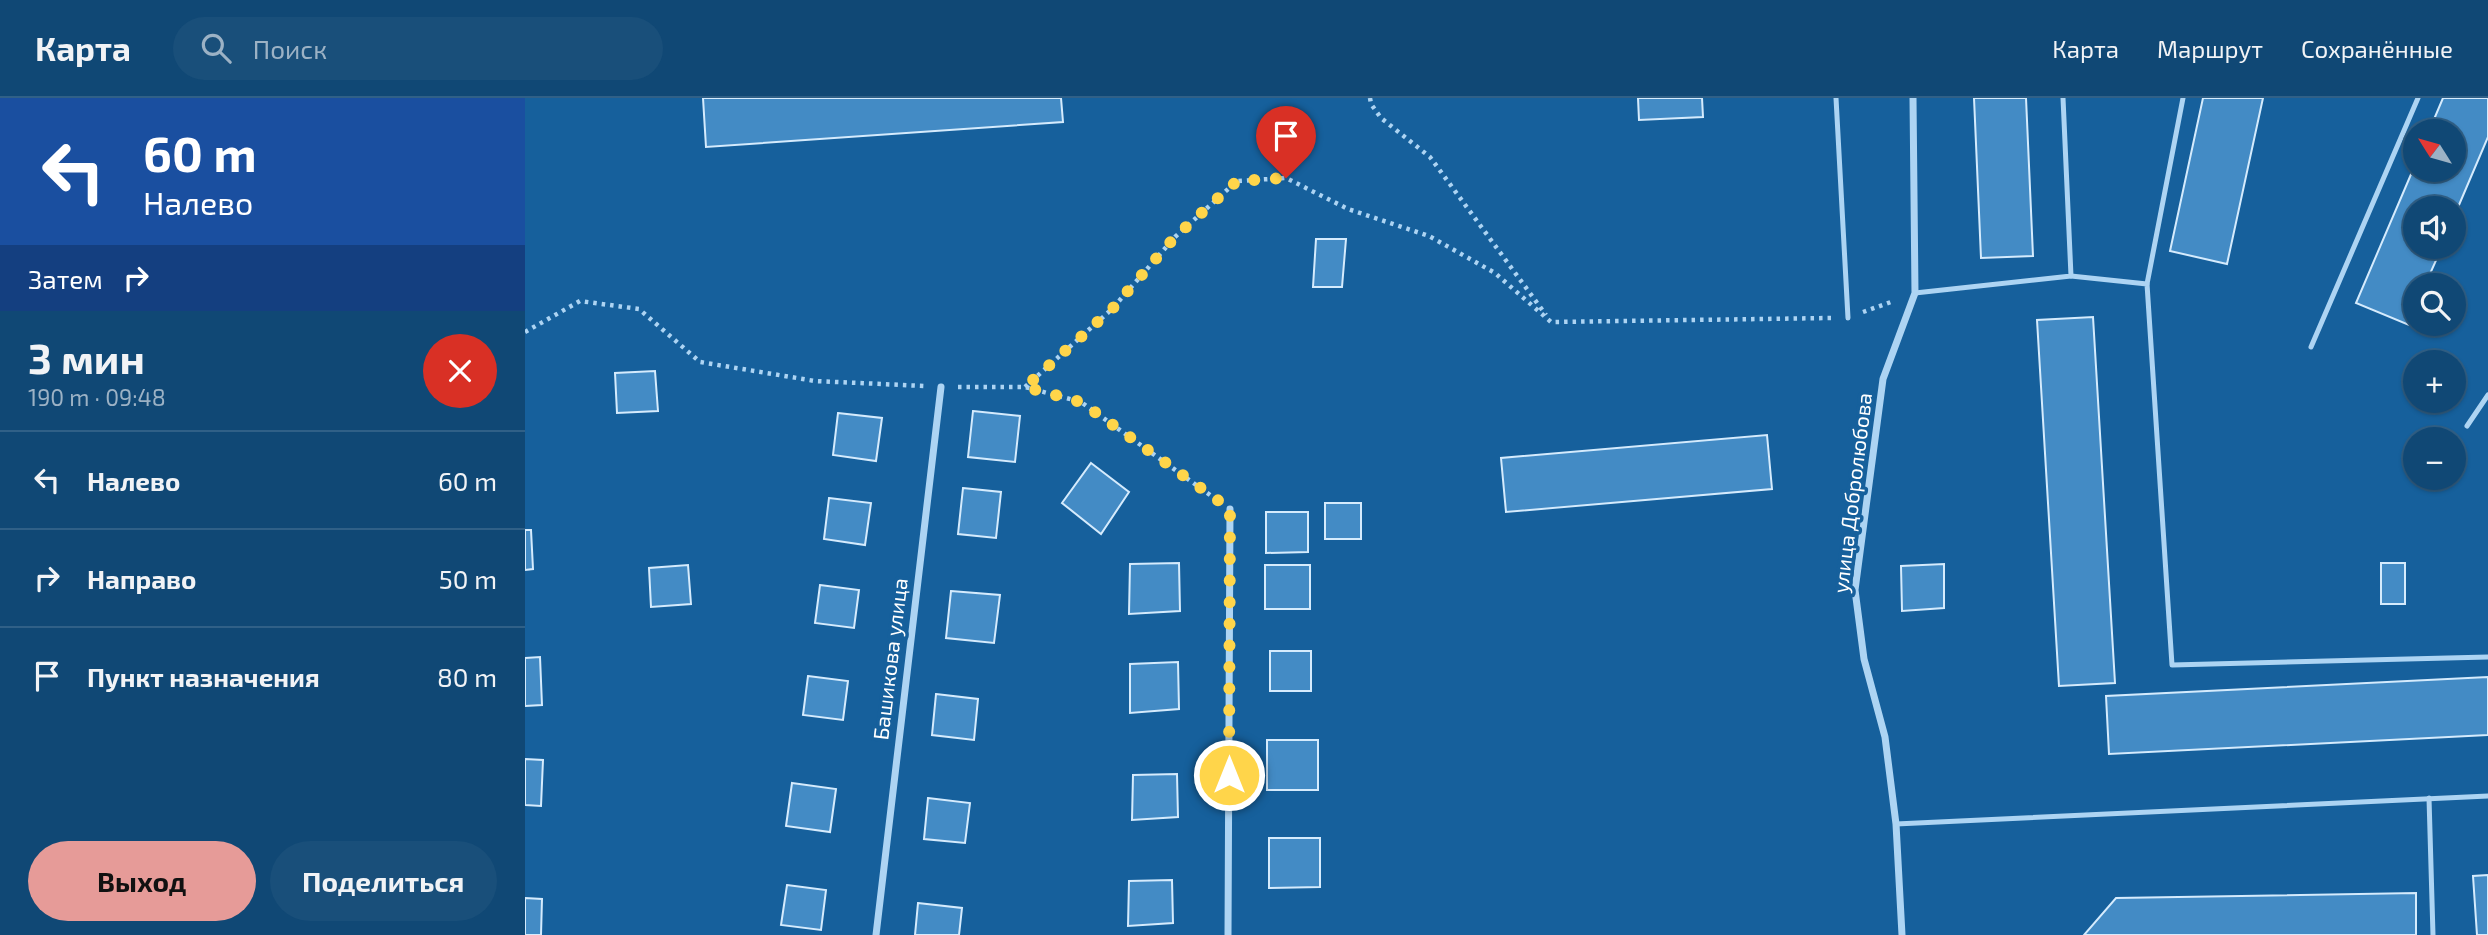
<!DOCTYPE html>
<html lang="ru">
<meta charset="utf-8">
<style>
:root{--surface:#104875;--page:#194f7a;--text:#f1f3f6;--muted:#9cb2c5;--line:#306087;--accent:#e69b98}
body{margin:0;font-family:"Exo 2",sans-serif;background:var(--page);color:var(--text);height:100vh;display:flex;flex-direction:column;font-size:26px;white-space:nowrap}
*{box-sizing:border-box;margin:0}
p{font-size:23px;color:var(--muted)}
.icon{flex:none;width:38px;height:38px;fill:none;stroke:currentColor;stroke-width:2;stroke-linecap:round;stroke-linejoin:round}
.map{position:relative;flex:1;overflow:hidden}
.sheet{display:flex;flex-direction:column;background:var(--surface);width:525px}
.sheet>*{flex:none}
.guide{background:#1a4fa0;color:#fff;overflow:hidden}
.needle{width:46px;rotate:307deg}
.buttons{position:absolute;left:1878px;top:21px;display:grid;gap:14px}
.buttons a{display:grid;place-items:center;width:63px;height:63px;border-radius:50%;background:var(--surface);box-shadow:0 2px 5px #0004,0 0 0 2px var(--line);font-size:35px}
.pin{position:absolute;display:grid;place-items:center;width:60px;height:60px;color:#fff;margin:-72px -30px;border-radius:50% 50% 50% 0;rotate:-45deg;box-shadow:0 0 7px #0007}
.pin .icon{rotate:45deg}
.me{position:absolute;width:77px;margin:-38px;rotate:0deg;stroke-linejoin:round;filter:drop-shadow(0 0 5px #0008)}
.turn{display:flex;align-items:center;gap:24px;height:147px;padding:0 28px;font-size:32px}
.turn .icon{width:91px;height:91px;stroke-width:2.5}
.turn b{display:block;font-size:49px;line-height:60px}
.then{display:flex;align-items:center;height:66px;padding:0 28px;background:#0003;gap:14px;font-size:26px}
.round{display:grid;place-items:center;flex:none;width:74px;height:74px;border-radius:37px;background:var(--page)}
.summary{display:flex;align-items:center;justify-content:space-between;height:119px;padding:0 28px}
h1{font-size:42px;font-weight:700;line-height:52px}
.primary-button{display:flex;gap:14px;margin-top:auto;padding:14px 28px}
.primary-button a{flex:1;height:80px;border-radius:42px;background:var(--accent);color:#111;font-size:28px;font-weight:700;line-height:80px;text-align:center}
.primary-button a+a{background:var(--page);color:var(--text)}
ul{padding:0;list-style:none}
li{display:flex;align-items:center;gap:21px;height:98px;padding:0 28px;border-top:2px solid var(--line)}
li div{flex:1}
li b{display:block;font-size:26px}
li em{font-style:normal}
header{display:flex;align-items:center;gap:42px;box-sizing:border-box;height:98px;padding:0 35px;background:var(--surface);border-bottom:2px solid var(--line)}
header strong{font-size:33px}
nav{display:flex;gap:38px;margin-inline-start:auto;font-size:24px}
.search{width:490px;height:63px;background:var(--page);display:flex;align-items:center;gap:18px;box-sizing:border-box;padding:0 24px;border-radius:38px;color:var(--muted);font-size:26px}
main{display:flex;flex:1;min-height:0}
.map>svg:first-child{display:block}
</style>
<header>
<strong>Карта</strong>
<div class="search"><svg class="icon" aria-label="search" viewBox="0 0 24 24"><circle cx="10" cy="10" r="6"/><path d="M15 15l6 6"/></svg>Поиск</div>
<nav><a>Карта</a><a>Маршрут</a><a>Сохранённые</a></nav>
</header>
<main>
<section class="sheet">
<div class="guide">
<div class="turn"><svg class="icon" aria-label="left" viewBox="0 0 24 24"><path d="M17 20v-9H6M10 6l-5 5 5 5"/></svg><div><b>60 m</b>Налево</div></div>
<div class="then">Затем<svg class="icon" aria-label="right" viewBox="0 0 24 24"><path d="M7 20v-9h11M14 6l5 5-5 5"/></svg></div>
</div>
<div class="summary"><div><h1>3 мин</h1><p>190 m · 09:48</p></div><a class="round" style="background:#d93025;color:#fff"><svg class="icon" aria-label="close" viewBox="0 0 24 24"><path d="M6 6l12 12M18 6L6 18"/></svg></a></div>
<ul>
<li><svg class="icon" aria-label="left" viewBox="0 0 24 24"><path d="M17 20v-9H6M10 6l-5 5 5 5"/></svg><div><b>Налево</b></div><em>60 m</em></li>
<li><svg class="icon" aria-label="right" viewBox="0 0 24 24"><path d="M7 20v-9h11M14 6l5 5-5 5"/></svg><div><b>Направо</b></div><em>50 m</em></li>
<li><svg class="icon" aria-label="arrive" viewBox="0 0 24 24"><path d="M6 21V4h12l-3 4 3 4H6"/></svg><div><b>Пункт назначения</b></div><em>80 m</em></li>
</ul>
<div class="primary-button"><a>Выход</a><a>Поделиться</a></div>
</section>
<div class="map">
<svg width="1963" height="837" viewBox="0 0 1963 837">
<rect width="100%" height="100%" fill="#16609c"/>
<g fill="#438bc5" stroke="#d5ebfd" stroke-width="2">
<polygon points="178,0 536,0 538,24 181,49"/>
<polygon points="1113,0 1177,0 1178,19 1114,22"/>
<polygon points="1449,0 1501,0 1508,158 1456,160"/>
<polygon points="1678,0 1738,0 1702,166 1645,153"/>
<polygon points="1918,0 1963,0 1963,39 1928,121 1928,110 1890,110 1890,149 1917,149 1900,187 1890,187 1890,212 1884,227 1831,205 1890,67 1890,72 1928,72 1928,33 1904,33"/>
<polygon points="791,141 821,141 817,189 788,189"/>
<polygon points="1568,219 1590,585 1534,588 1512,222"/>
<polygon points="130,273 133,313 92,315 90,275"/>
<polygon points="448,313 495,318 490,364 443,359"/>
<polygon points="313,315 357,320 351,363 308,357"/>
<polygon points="1242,337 1247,391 981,414 976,360"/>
<polygon points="566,365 604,394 576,436 537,405"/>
<polygon points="438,390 476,394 471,440 433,436"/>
<polygon points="304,400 346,405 340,447 299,441"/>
<rect x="800" y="405" width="36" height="36"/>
<polygon points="741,414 783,414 783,454 741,455"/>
<polygon points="0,432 6,432 8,471 0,472"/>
<polygon points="654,465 655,513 604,516 605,466"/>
<rect x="1856" y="465" width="24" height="41"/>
<polygon points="1419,466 1419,510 1377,513 1376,468"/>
<polygon points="163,467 166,506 126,509 124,470"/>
<rect x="740" y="467" width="45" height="44"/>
<polygon points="295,487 334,492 329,530 290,525"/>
<polygon points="426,493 475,497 469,545 421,540"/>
<rect x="745" y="553" width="41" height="40"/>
<polygon points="15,559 17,607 0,608 0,560"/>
<polygon points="653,564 654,611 605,615 605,566"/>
<polygon points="283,578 323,583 318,622 278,617"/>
<polygon points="1963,579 1963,637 1584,656 1581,598"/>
<polygon points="411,596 453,601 449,642 407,637"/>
<rect x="742" y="642" width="51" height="50"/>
<polygon points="0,661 18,662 16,708 0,707"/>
<polygon points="652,676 653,719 607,722 608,677"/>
<polygon points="267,685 311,691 305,734 261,728"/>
<polygon points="403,700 445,705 440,745 399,741"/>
<polygon points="744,740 795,740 795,789 744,790"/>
<polygon points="1963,777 1963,837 1952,837 1948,778"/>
<polygon points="647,782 648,825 603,828 604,783"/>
<polygon points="262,787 301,792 296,832 256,827"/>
<polygon points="1891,795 1891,837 1559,837 1591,800"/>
<polygon points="0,800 17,801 16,837 0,837"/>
<polygon points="393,805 437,810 434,837 390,837"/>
</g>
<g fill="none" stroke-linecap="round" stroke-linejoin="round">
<g stroke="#add4f3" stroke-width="4.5" stroke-dasharray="3.5 5" stroke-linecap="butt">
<polyline points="845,0 846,6 856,20 905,59 1021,217"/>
<polyline points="1338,214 1366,204"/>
<polyline points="0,234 55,203 114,211 175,264 290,283 400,288"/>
<polyline points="433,289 500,289 556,304 692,402"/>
<polyline points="500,289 587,211 650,139 712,83 761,80 823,111 904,138 970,175 1026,224 1306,220"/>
</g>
<g stroke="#add4f3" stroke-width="5">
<polyline points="1311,0 1323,220"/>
<polyline points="1546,178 1622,186 1647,567 1963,559"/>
<polyline points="1622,186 1658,0"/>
<polyline points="1390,195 1546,178 1538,0"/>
<polyline points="1786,249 1893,0"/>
<polyline points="1942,328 1963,297"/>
<polyline points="1904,700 1908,837"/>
<polyline points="1371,726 1963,698"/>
</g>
<g stroke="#add4f3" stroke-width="7">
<polyline points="351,837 416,289"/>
<polyline points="703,837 705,411"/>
<polyline points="1377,837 1371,726 1360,639 1339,561 1330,492 1358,281 1390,195 1388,0"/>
</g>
</g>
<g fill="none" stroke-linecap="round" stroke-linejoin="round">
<polyline stroke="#ffd54a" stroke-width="12" stroke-dasharray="0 21.6" points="704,677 705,411 556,304 500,289 587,211 650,139 712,83 761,80"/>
</g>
<g text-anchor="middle" stroke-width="7" stroke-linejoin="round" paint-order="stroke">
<g font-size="21" fill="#fff" stroke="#16609c">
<text transform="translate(1328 395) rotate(-83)" y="7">улица Добролюбова</text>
<text transform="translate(366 561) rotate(-83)" y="7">Башикова улица</text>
</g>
</g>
</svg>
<div class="buttons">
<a><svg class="needle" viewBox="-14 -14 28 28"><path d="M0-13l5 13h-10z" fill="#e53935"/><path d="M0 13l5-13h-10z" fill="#9cb2c5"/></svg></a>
<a><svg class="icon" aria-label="sound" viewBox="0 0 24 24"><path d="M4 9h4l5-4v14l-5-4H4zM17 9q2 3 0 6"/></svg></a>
<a><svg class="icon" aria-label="search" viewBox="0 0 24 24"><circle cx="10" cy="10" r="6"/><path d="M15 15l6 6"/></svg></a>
<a>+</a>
<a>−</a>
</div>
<div class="pin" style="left:761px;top:80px;background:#d93025"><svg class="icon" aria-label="arrive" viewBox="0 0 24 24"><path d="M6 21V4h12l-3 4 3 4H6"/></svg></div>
<svg class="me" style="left:704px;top:677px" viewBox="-20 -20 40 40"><circle r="17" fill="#ffd54a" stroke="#fff" stroke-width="3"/><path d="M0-11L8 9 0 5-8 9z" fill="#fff"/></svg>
</div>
</main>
